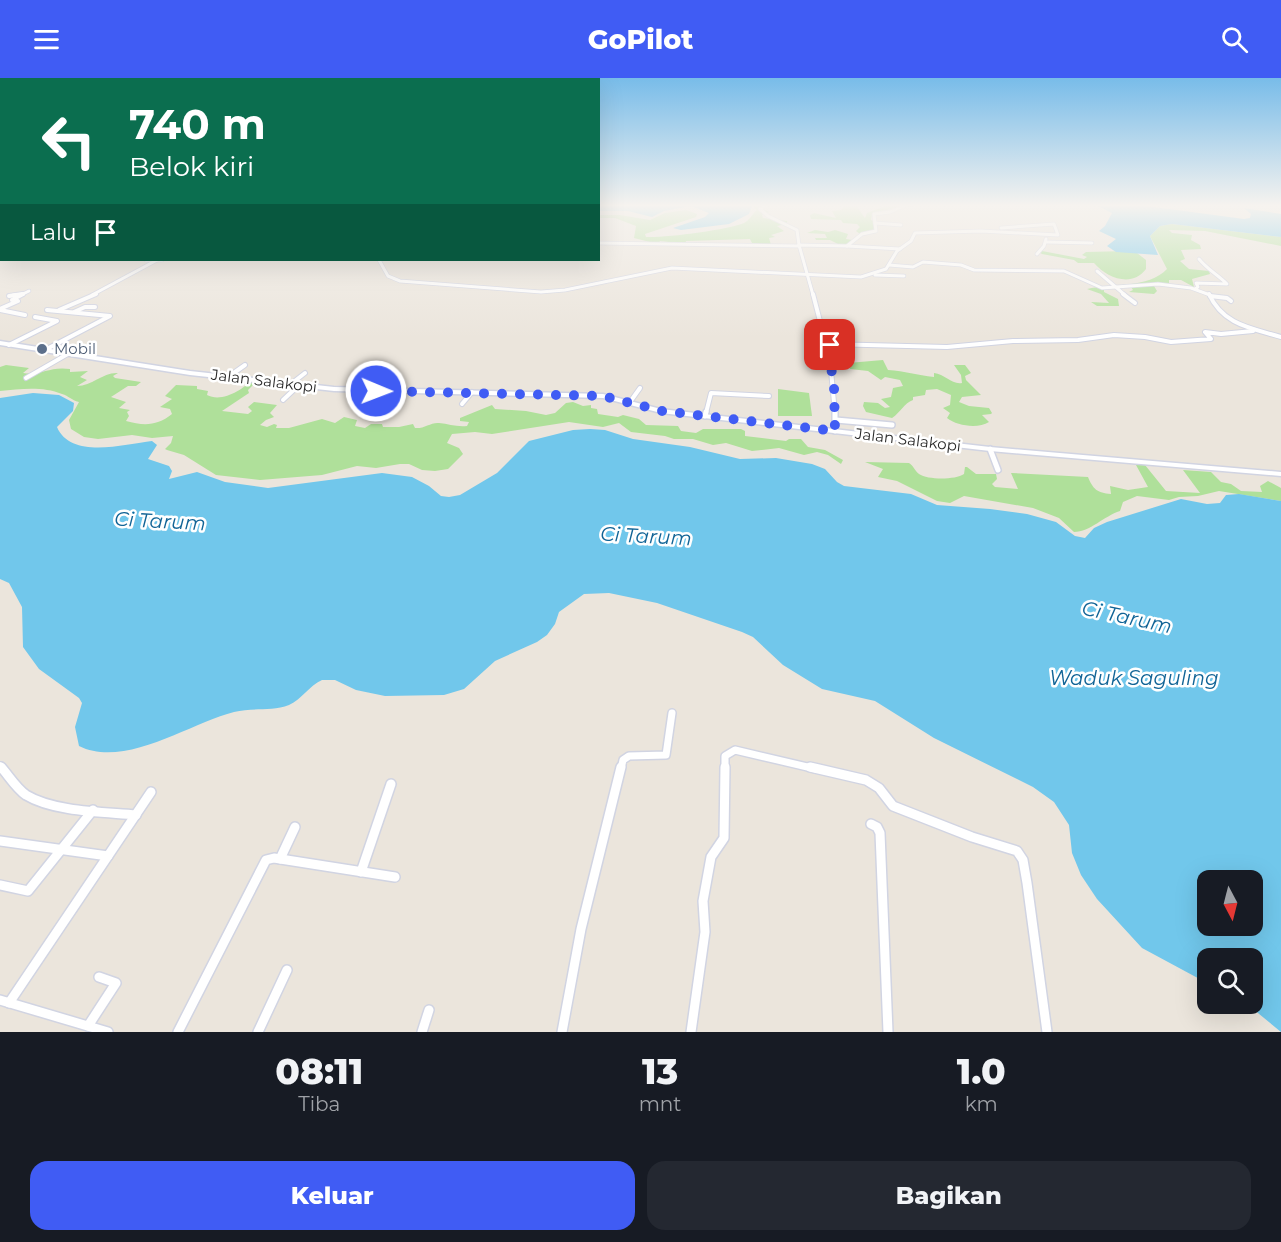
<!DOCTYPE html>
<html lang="id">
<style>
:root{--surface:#171b24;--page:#242831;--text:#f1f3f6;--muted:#9ea1a6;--accent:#405cf4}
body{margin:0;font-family:Montserrat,sans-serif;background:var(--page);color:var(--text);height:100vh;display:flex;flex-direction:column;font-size:22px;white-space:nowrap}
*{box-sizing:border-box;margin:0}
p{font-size:20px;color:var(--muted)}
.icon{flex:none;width:33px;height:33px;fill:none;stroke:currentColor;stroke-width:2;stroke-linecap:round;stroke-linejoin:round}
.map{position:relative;height:954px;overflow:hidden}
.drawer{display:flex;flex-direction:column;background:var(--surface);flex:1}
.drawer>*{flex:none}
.guide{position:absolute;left:0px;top:0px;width:600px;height:183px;box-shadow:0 6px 24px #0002;background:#0b6e4f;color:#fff;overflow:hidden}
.needle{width:39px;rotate:173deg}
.buttons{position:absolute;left:1197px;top:792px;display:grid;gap:12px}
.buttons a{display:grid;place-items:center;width:66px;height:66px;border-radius:12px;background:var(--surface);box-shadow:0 6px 24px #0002;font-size:30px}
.pin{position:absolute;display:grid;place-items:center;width:51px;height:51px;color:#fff;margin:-26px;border-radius:12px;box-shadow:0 3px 9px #0006}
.me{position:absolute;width:66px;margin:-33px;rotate:91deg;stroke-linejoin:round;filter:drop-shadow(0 0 4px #0008)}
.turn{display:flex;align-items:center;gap:21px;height:126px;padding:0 30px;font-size:27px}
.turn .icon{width:78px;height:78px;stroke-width:2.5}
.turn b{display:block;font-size:42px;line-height:51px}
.then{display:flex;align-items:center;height:57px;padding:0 30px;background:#0003;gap:12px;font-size:22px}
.eta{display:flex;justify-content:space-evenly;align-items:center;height:102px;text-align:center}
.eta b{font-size:36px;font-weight:800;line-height:42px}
.cta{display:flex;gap:12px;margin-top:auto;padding:12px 30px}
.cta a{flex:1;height:69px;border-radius:18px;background:var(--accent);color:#fff;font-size:24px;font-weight:800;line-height:69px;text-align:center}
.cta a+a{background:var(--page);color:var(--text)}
header{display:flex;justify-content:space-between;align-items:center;height:78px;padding:0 30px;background:var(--accent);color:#fff;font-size:27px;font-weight:800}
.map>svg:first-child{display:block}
</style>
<header><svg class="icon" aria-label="menu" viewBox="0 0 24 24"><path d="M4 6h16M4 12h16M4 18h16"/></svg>GoPilot<svg class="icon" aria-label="search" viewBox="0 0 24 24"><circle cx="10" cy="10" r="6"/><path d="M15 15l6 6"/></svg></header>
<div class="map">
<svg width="1281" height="954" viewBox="0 0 1281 954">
<rect width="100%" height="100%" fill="#ebe5dc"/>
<g fill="#afe09a">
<path d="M752,127h12l-5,2 10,5 -7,3 1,3 24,3v3l-10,2 7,5 -13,4 4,2 -6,1 2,7 -19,-2 -2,-4 -64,2 -1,3 -25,-3 -2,3 -24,-6 2,-12 -21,-8h-16l-1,-3h22l30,5 15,-7 21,-3 11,4 -1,3 -51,17 1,3c19,1 81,-7 98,-14 6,-3 8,-9 13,-13z"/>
<path d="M836,127h27l-6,2 8,11 2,-5 21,-8h25l-1,2c-14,-1 -26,3 -40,7l-1,6 3,1 1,9 -15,4 -4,-3 4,-4 -3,-3 -14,-1 -2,-3 -30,-1 -1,-4 4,-2 22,5 -4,-7 9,-1 4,-4z"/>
<path d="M1172,146l109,13v9l-76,-15 -36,-1 3,3 20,2 -1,5 9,5 1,4 -20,1 4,9 -5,2 9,8 20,2 1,3 -18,5 2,8 -13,-7h-12v4l-15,2 3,5 -3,3 -25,-2 4,-2 -2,-3 -27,2v3l14,7 1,7h-22l-6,-4 18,1 -8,-9 -14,-5c25,-6 61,0 80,-20l-17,-33 10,-10z"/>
<polygon points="815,152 828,154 835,152 848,156 846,161 852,162 846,167 835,168 838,166 830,162 816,162 815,160 827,160 825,156 807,155"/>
<path d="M1042,173l42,8 3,-2 -5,-2 4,-3 42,-1 9,2 9,7v9c-14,19 -39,9 -52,-6h-16l-4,-3 -32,-6 -3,-2z"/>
<path d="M883,282l5,10c17,1 29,5 46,7v-4c11,1 18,12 28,10l-1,-8 -7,-10h11l6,8 -6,3 1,4 15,15 -19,2 -3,5 10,4 20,2 3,5 -1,1 -9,1 7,7c-11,7 -32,4 -42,-4l3,-5 -7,-5 7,-3 1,-10 -14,-6 -11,1 -1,5 -12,2v3c-9,3 -12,12 -21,18l-26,-6 -3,-6 1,-4 14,1 7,5 5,-1 -9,-8 10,-2 2,-9 10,-2 -3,-6 -15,-3 -4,3 -13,-9 -18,-2 -2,-6z"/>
<path d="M6,287l23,3 -6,5c18,3 26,-7 47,-4v3l18,-1 -8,6 7,3 -10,6c15,0 26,-14 41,-13l-5,3 2,2 26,4 -5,4h-8l-17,11 15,5 -7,6 11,2 -3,2 2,4 -3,5c18,5 31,5 46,-7l-2,-5 -10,-2 12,-8 -7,-3 11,-11 21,1v3l11,2 -1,4c15,8 37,-6 43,-14l5,2 -7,7 1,3 -27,18 26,3 4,-3 -4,-4 6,-5 23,3 -7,8 4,4 -8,3 -6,5 7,2 7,-3 3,1 -1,3h13l33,-9 13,4 9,-6 13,3 -2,6 10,2 6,-4h11l1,3h16l14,-3 2,4c9,1 16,-6 24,-5 10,1 17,4 28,3l2,-4 -9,-1v-3l32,-13 3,4 31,2 20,4 9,-2 11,-10 7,-1 10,4 8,-1v3l6,1 1,5 20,3 5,-2 16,4 7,6 32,1 3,5 15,2 7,-4h38l4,2v5l41,5 3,-2h12l7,8 17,3 18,10 -2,4 -13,-9 -11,-3 -13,3 -25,-7 -27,3 -26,-8 -13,2 -20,-6h-19l-9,-3 -34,-4 -12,-9 -16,4 -34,-5 -77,12 -17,-2 -23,2 -5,9 12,5 4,6 -15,15 -13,2 -13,-1 -13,-6h-9l-24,4 -19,-2 -35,9 -62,5 -44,-5 -32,-20 -17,-5 -2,-1 6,-6 2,-7 -21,2 -20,-3 -34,4 -14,-2 -13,-8 -2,-9 10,-18c-8,-2 -10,-6 -17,-8 -19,-8 -42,-5 -62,-3v-24z"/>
<polygon points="778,311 809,315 812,338 778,338"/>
<path d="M865,384l44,1c5,3 5,7 10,11 9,6 36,6 45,0l1,-7h2l9,7h20l1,5 -5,5 3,3 23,2 -7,-16 77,4c5,12 9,16 23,17l-1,-8 18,4 20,-3 -12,-22h9l21,26 34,2 -17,-23 28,2 10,10 10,2 10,7 21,1 -2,-6 8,-5 13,7v13l-62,-10 -21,5 -19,1 -10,3 -32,-4 -14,6 -3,9c-16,5 -30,21 -46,21l-15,-14 -26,-10 -69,-12 -14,7 -13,-2 -40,-20 -19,-4 5,-8z"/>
</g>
<g fill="#71c7eb" fill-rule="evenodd">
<polygon points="598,127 750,127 752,128 749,136 729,146 681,152 673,150 705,139 709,135 691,128 664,133 652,139 628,133 599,133"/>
<polygon points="1107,127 1139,127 1244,141 1250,140 1251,136 1244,130 1281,136 1281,159 1172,146 1160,148 1150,158 1158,177 1116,174 1107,168 1116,161 1099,153 1105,148 1112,135 1098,128"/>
<path d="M33,315l26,2 15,8 -1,8 -16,16c14,33 68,17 95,14l5,4 -9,14 21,7 3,5 -3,8 28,-7 28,10 43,6 114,-15 30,4 17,9 12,10 8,1 11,-2 37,-22 32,-32 44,-11 17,-1 15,1 28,9 57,8 50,12 36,-1 36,6 13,5 12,13 7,4 67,8 26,11 53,4 37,5 29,8 19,14 10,2 9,-10 13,-6 74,-23 26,5 13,-1 6,-8 13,-1 42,7v531l-34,-28h5v-46h-44l-1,25 -65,-35 -45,-49 -16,-24 -9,-22 -3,-28 -15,-23 -21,-15 -99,-49 -59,-37 -53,-12 -39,-24 -30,-28 -11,-5 -85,-29 -48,-10 -25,1 -25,18 -4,12 -8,11 -10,7 -42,19 -31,28 -20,6 -59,1 -29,-6 -21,-10h-13c-13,6 -20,19 -33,25 -18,7 -37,2 -55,7 -44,11 -109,57 -155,34l-4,-19 7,-24 -3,-5 -40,-29 -16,-22 -1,-40 -13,-24 -9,-4v-181zM1252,802v46h-44v-46z"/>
</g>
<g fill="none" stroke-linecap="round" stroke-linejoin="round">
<defs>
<g id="street-far4">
<polyline points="767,127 760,131 768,138 797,152 799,167"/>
<polyline points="875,145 901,147"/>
<polyline points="1046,164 1092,165"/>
<polyline points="598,165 799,168"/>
<polyline points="847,168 900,171"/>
<polyline points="1037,176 1044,168 1046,161"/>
<polyline points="146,182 162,182"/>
<polyline points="379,182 388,198 400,203 541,214 565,212 672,190 861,199 886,191 897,173 911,163 915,155 981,153 1058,157 1054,146 1001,150"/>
<polyline points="889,187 913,189 923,184 961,187 974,192 1064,193 1102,210 1158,206 1191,210 1210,217"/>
<polyline points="1097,193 1125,217"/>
<polyline points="875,197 904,198"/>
<path d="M1195,211l3,-2 -2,-4 31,1c-9,-9 -20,-15 -28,-25"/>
<polyline points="13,217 23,216"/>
<polyline points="21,217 29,213"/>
<polyline points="92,217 157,182"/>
<polyline points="813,217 799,167 847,168 862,156 876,153 874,136 890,134 906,127"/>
</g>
<g id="street-far3">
<polyline points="813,216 830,282 835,335"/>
<polyline points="1123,216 1135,225"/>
<path d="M1209,216c14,31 42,34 72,43"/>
<polyline points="9,218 23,216"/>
<polyline points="1210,218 1227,220 1231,223"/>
<polyline points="0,231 18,223 12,222 23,216"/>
<polyline points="0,232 25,237"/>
<polyline points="59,232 96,216"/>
<polyline points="74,234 85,229 95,229"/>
<polyline points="827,266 947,269 1013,263 1078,262 1114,257 1145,259 1171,264 1211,261 1205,254 1221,256 1253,253"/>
<polyline points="9,267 57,243 35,239"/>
<polyline points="43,273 110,238 47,232"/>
<polyline points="228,299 245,287"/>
<polyline points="26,300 66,277"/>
<polyline points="291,306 305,295"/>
<polyline points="283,322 299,307"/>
<polyline points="630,324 640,310"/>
<polyline points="462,326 472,314"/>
<polyline points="706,335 711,315 769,318"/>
</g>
<g id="street-far2">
<polyline points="705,338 706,334"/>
<polyline points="836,342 892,347"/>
<polyline points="835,353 835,334"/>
<polyline points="990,371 998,392"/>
</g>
<g id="street-far1">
<polyline points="0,688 2,691"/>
<polyline points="621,691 623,682 629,678 666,677 672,635"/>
<polyline points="725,691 725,678 735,672 816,691"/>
</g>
<g id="street">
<path d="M1,689c8,9 15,21 25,28 28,17 78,17 110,20"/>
<polyline points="810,689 866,702 879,710 893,728 972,759 1017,773 1023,782 1027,805 1047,954"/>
<polyline points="871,746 877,749 880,755 888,954"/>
<polyline points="0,763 108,778"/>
<polyline points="280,781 295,749"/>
<polyline points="361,794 391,706"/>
<polyline points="0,807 28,813 93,732"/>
<polyline points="0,922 108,954"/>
<polyline points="9,925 151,714"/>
<polyline points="88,948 116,905 99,899"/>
<polyline points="178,954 266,782 274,780 395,799"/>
<polyline points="258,954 287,892"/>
<polyline points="422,954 429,932"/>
<polyline points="562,954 581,851 621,689"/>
<polyline points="691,954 705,854 703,823 711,779 724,760 725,689"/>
</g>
<polygon id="secondary" points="0,263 190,293 334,309 603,316 661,331 990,369 1281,394 1281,398 990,373 661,335 603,320 334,313 190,297 0,267"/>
</defs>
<use href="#street-far4" stroke="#d1d4e2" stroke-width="4.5"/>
<use href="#street-far3" stroke="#d1d4e2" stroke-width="6"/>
<use href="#street-far2" stroke="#d1d4e2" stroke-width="8"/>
<use href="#street-far1" stroke="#d1d4e2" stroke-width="10"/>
<use href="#street" stroke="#d1d4e2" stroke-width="12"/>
<use href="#secondary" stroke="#d1d4e2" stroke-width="3"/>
<use href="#street-far4" stroke="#fff" stroke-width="3"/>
<use href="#street-far3" stroke="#fff" stroke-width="4"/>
<use href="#street-far2" stroke="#fff" stroke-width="5"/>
<use href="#street-far1" stroke="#fff" stroke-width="7"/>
<use href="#street" stroke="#fff" stroke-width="9"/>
<use href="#secondary" fill="#fff" fill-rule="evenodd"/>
</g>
<linearGradient id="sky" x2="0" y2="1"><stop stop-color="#78bce9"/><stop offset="0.49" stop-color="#f6f3ef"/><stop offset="1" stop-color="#f6f3ef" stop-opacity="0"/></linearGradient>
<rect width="1281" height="260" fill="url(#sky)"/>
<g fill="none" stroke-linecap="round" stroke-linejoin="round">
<polyline stroke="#405cf4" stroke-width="10" stroke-dasharray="0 18" points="376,313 603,318 662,333 835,353 834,307 827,266 830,267"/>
</g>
<circle fill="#5c6f8a" stroke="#fff" stroke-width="2" cx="42" cy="271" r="6"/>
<g text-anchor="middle" stroke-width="5" stroke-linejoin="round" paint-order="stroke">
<g font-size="15" fill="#4e5e75" stroke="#fff" text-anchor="start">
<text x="54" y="276">Mobil</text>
</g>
<g font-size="15" fill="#292929" stroke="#fff">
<text transform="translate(264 303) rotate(7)" y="5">Jalan Salakopi</text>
<text transform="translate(908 362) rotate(7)" y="5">Jalan Salakopi</text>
</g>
<g font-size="20" font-style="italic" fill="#116496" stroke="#fff">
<text transform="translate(160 443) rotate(3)" y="7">Ci Tarum</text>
<text transform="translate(646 458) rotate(3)" y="7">Ci Tarum</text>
<text transform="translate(1127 539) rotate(12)" y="7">Ci Tarum</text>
<text x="1134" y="607">Waduk Saguling</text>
</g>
</g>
</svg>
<div class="buttons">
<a><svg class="needle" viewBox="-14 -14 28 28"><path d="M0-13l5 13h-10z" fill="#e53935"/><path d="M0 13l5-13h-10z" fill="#9ea1a6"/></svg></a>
<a><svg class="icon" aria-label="search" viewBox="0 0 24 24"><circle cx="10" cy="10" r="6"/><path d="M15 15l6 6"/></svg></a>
</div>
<div class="pin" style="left:830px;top:267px;background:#d93025"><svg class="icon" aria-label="arrive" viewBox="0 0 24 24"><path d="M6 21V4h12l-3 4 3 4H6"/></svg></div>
<svg class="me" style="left:376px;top:313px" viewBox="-20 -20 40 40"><circle r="17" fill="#405cf4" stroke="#fff" stroke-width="3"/><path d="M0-11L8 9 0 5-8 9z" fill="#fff"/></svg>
<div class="guide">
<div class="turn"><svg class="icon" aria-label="left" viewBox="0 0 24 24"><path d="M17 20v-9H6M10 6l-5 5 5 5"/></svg><div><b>740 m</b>Belok kiri</div></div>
<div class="then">Lalu<svg class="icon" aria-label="arrive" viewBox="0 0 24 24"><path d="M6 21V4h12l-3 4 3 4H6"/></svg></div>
</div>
</div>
<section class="drawer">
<div class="eta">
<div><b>08:11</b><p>Tiba</p></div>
<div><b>13</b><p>mnt</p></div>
<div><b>1.0</b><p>km</p></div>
</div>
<div class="cta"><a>Keluar</a><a>Bagikan</a></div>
</section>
